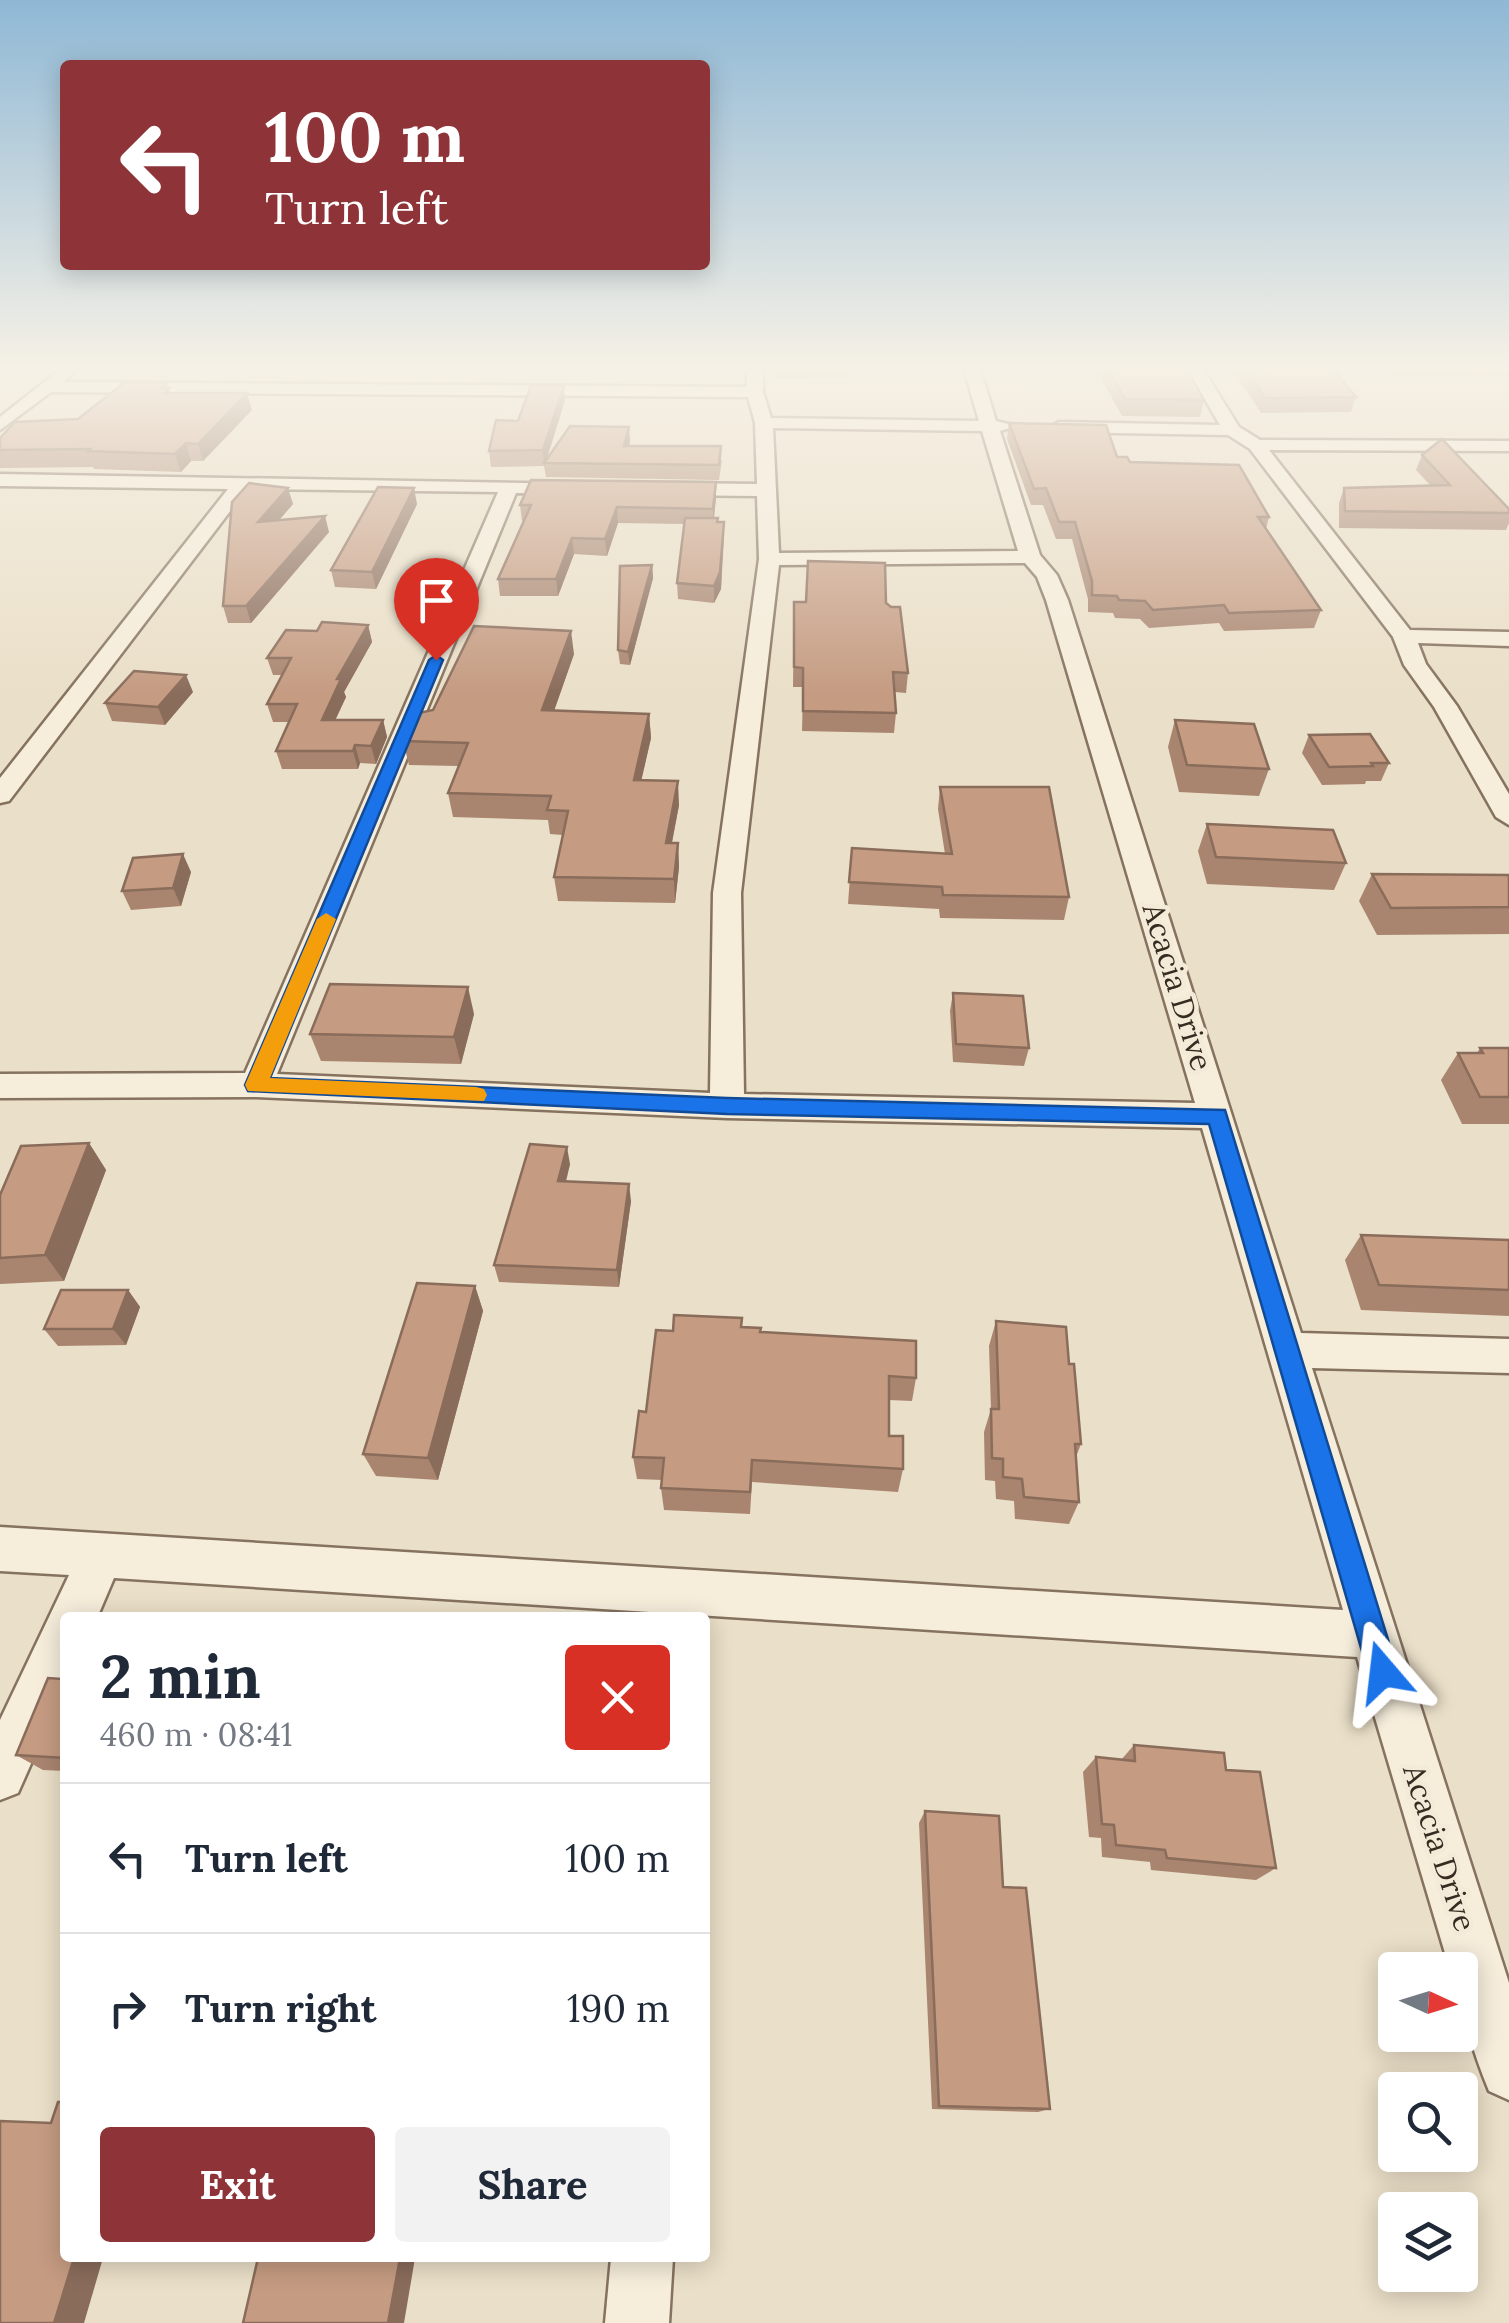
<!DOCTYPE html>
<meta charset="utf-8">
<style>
:root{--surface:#fff;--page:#f2f2f3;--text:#1f2937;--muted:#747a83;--line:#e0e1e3;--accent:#8e3438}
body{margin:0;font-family:Lora,serif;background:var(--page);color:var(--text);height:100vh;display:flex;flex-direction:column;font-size:38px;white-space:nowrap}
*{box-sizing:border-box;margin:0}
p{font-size:32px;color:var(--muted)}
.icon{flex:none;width:55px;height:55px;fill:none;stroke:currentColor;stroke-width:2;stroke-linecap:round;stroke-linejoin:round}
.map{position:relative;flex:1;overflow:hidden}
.panel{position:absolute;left:60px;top:1612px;width:650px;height:650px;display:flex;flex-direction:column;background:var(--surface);border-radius:10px;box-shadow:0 5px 25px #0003}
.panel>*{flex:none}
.guide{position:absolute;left:60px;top:60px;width:650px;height:210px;border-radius:10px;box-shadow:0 5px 25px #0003;background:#8e3438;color:#fff;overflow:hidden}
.needle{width:65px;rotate:94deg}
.tools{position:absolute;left:1378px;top:1952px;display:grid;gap:20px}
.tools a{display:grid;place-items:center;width:100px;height:100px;border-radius:10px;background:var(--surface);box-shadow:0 5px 25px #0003;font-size:50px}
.pin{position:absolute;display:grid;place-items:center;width:85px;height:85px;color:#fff;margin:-102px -42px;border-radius:50% 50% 50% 0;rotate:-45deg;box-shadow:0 0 10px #0007}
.pin .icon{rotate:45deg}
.me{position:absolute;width:110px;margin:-55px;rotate:343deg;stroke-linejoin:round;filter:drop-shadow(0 0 8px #0008)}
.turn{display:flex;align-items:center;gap:35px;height:210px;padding:0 40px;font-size:45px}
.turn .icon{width:130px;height:130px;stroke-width:2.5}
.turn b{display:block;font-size:70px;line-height:85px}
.round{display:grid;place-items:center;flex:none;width:105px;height:105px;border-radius:10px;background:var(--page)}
.headline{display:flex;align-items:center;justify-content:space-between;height:170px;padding:0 40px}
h1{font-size:60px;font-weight:700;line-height:75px}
.action{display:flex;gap:20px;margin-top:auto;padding:20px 40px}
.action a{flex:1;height:115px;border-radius:10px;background:var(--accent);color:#fff;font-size:40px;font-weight:700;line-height:115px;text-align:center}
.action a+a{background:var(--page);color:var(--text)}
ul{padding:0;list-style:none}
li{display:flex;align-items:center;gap:30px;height:150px;padding:0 40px;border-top:2px solid var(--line)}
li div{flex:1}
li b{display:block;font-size:38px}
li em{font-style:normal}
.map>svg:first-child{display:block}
</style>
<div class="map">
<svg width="1509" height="2323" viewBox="0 0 1509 2323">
<rect width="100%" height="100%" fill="#eadfc8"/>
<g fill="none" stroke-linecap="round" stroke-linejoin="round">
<defs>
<g id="minor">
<path d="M747,369h16v23l8,26 208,3 -15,-52h16l16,52 20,5 -16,5 40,124 17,20 11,25 233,733 208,6v34l-197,-5 197,615v117l-20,-9c-16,-39 -29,-79 -29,-121h-10l-93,-313 -1243,-79 -17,40h-32v69l-47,106 -18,7v-80l69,-145 -69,-4v-44l1343,83 -141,-482 -475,-10 -471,-21 -256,1v-24l245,-1 253,-581 -251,-3 -238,312 -9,2v-25l228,-289 -228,-3v-12l584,10v8l-7,2 -61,-1 -239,581 433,19 3,-200 46,-334 -2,-63 -88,-1 -9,-6 9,-6 88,1 -2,-61 -7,-26 -697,-5 -51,38v-13l61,-48 12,4 -10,9 684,5zM773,428l209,3 36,120 -239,2zM1025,563l12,14 9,23 149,503 -451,-9 -3,-201 38,-328z"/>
<polygon points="1187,369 1203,369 1239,427 1260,440 1509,441 1509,451 1269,450 1410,630 1509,632 1509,646 1418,643 1426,664 1457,706 1509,794 1509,825 1496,817 1434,707 1404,665 1393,637 1250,449 1228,435 1059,432 1050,427 1059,422 1220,425"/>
<polygon points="611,2258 673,2258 669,2323 605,2323"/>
</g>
</defs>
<use href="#minor" stroke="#85725f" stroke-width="5"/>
<use href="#minor" fill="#f6eddb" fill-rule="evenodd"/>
</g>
<g fill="#a98570">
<polygon points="774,369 848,369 848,377 774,378"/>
<polygon points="1096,369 1187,369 1204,400 1200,417 1122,416"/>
<polygon points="1232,369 1332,369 1356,397 1351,412 1261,413"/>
<polygon points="1386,369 1509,369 1509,376 1391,375"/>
<polygon points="167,383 170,393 252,410 203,461 191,461 181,472 94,469 93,467 0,468 0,438 78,419"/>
<polygon points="565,400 547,459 630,441 629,446 722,460 719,480 546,477 544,466 491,467 489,451 518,421"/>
<polygon points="1009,423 1117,457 1269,517 1266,529 1321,610 1314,628 1224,631 1219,623 1149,628 1140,619 1115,618 1113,613 1088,612 1088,599 1072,539 1056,539 1043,505 1031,505 1007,439"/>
<polygon points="1422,455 1509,509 1509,523 1506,530 1339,528 1339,503 1344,488 1430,485 1416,470"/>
<polygon points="716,498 714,518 724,539 721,589 714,603 678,599 677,583 684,524 618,523 607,556 574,554 558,596 500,596 498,579 524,521 522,521 520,505"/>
<polygon points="232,502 293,504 278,520 329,532 251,623 228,623 223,606"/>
<polygon points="417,504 376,589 335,587 331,570"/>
<polygon points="652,565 653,578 630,665 620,664 618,650"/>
<polygon points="794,602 886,603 908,673 906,693 895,692 896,713 894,733 802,731 803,687 793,687"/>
<polygon points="368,625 372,642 344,692 346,697 335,720 383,720 387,737 376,764 360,763 358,769 282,769 276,751 289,722 273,722 267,704 282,675 273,675 267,658 317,631"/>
<polygon points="574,654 554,710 649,714 651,738 641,780 679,805 672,843 678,843 679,867 675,903 558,901 554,877 563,835 550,834 548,820 453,817 448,793 458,766 409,765 403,741 433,710"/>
<polygon points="193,692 165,725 112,721 105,703"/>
<polygon points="1175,720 1269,769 1259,796 1179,792 1168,747"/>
<polygon points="1309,735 1389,763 1381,781 1366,781 1365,784 1322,785 1302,753"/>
<polygon points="940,787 1069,897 1064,920 940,918 939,909 848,904 852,848 945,854 938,809"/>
<polygon points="1207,824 1346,863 1334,890 1207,884 1198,851"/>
<polygon points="191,872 181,906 131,910 122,891"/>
<polygon points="1372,874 1509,875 1509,934 1377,935 1359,901"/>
<polygon points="953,993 1029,1048 1024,1066 953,1062 950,1011"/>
<polygon points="474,1014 461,1064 321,1061 310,1034"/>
<polygon points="1480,1048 1509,1048 1509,1124 1462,1124 1441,1080 1458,1053 1477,1053"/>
<polygon points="89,1143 106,1170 64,1281 0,1284 0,1195"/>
<polygon points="570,1164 566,1182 631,1201 619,1287 499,1282 494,1265"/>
<polygon points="1361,1235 1509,1240 1509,1316 1361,1310 1345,1260"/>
<polygon points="475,1286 483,1311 438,1480 376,1476 363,1454"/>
<polygon points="128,1290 140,1307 126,1345 58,1346 44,1329"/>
<polygon points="996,1321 1069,1364 1081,1444 1076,1457 1079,1502 1069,1524 1015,1519 1014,1501 996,1499 995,1481 985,1480 984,1432 991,1409 989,1346"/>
<polygon points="742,1327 916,1378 912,1401 889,1400 889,1436 903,1469 898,1492 752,1482 750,1514 664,1510 661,1488 662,1480 637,1479 633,1457 646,1412"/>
<polygon points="65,1673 65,1771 43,1770 16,1755"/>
<polygon points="1134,1745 1226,1770 1276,1868 1256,1880 1151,1870 1150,1862 1102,1857 1101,1838 1089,1837 1083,1772 1096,1757 1121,1760"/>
<polygon points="925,1811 1003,1887 1050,2109 1038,2112 932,2109 919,1823"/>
</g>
<g fill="#8a6c5b">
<polygon points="564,386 565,400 544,466 543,450"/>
<polygon points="247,393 252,410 203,461 198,444"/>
<polygon points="629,427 630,441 625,460 624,446"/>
<polygon points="186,443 191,461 181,472 175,454"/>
<polygon points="716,482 716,498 713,525 713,509"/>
<polygon points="288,488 293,504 263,539 258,522"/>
<polygon points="414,488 417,504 376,589 372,572"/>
<polygon points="617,507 618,523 607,556 605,539"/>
<polygon points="325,516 329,532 251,623 246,606"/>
<polygon points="724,522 721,589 714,603 714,586"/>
<polygon points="572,538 574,554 558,596 556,579"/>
<polygon points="652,565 653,578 630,665 628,652"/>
<polygon points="368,625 372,642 344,692 346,697 327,738 322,720 337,679"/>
<polygon points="571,631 574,654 546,734 542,710"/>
<polygon points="186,675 193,692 165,725 158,707"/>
<polygon points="649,714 651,738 636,804 634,780"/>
<polygon points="383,720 387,737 376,764 371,746"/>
<polygon points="355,745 360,763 358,769 353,751"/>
<polygon points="678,781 679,805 667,867 666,843"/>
<polygon points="678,843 679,867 675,903 674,879"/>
<polygon points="183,854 191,872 181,906 173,888"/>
<polygon points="468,987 474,1014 461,1064 454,1037"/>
<polygon points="89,1143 106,1170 64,1281 45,1255"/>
<polygon points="567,1147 570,1164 561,1199 558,1181"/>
<polygon points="629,1184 631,1201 619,1287 617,1270"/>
<polygon points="475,1286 483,1311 438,1480 428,1458"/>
<polygon points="128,1290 140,1307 126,1345 113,1329"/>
<polygon points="74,2258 103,2258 84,2323 54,2323"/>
<polygon points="400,2258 415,2258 404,2323 388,2323"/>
</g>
<g fill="#c59b82" stroke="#8a6c5b" stroke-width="2.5">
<polygon points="1108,369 1187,369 1204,400 1125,399"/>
<polygon points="1246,369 1332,369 1356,397 1265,398"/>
<polygon points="125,382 167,383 161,388 169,388 164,393 247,393 198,444 186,443 175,454 88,451 90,449 0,450 0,438 15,422 78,419"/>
<polygon points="531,385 564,386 543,450 489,451 496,420 518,421"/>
<polygon points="1009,423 1106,425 1117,457 1127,457 1130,462 1239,465 1269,517 1258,517 1321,610 1229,613 1224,605 1153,610 1145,601 1119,600 1117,596 1092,595 1092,581 1075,522 1059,522 1046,488 1034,489"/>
<polygon points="570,426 629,427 624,446 721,446 719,465 544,463"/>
<polygon points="1442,439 1509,509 1509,513 1345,511 1344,488 1450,485 1422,455"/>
<polygon points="531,480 716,482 713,509 617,507 605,539 572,538 556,579 498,579 531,505 520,505"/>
<polygon points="249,483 288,488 258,522 325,516 246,606 223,606 232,502"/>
<polygon points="378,487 414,488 372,572 331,570"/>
<polygon points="685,518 718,518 717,522 724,522 720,572 714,586 677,583"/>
<polygon points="808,561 885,563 886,603 891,607 900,607 908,673 893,672 896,713 803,711 803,668 794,667 794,602 806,602"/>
<polygon points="652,565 628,652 618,650 620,566"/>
<polygon points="322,622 368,625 337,679 341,679 322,720 383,720 371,746 355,745 353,751 276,751 297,704 267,704 291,658 267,658 286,630 317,631"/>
<polygon points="474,626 571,631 542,710 649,714 634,780 678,781 666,843 678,843 674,879 554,877 568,811 547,810 551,796 448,793 468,743 403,741 414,714 433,710"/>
<polygon points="134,671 186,675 158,707 105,703"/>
<polygon points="1175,720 1254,724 1269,769 1187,765"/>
<polygon points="1370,734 1389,763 1371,763 1373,766 1329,767 1309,735"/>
<polygon points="940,787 1049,787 1069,897 943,895 942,887 849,882 852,848 952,854"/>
<polygon points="1207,824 1333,830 1346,863 1216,857"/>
<polygon points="183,854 173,888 122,891 133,858"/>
<polygon points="1372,874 1509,875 1509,907 1391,908"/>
<polygon points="330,984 468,987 454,1037 310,1034"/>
<polygon points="953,993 1023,996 1029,1048 956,1044"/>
<polygon points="1480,1048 1509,1048 1509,1097 1480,1097 1458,1053 1483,1053"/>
<polygon points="89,1143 45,1255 0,1258 0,1195 21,1146"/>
<polygon points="530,1144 567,1147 558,1181 629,1184 617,1270 494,1265"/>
<polygon points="1361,1235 1509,1240 1509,1290 1379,1285"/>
<polygon points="417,1283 475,1286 428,1458 363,1454"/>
<polygon points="61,1290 128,1290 113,1329 44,1329"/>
<polygon points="674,1315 742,1318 741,1327 761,1328 760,1332 916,1341 916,1378 889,1376 889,1436 903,1436 903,1469 752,1460 750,1492 661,1488 664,1458 633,1457 639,1411 646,1412 656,1330 673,1331"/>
<polygon points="996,1321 1066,1327 1069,1364 1074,1364 1081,1444 1075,1444 1079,1502 1024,1497 1022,1479 1003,1477 1003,1459 992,1458 991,1409 999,1409"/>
<polygon points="65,1673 65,1758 16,1755 48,1678 62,1679"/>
<polygon points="1134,1745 1224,1753 1226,1770 1260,1772 1276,1868 1167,1858 1165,1850 1116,1845 1114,1825 1102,1824 1096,1757 1135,1761"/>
<polygon points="925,1811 999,1816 1003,1887 1026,1888 1050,2109 939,2106"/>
<polygon points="58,2102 65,2102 65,2258 74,2258 54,2323 0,2323 0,2121 51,2123"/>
<polygon points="258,2258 400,2258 388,2323 243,2323"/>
</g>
<linearGradient id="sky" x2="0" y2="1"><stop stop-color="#8fb8d5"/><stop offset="0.53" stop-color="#f6f1e6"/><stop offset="1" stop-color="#f6f1e6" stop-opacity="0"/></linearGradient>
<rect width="1509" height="695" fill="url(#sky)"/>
<polygon fill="#1a73e8" stroke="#114b97" stroke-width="2.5" points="436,655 443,660 270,1078 727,1098 1225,1110 1398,1672 1394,1683 1383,1687 1372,1683 1368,1672 1209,1124 727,1114 248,1091 245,1085 429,660"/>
<polygon fill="#f59e0b" points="326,913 336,919 270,1078 476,1087 484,1089 487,1095 484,1101 248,1091 245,1085 317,919"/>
<g text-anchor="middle" stroke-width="9" stroke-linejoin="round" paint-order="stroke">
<g font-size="30" fill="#372b21" stroke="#f3ead7">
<text transform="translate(1177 987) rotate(73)" y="10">Acacia Drive</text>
<text transform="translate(1439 1848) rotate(72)" y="10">Acacia Drive</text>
</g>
</g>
</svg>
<div class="tools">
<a><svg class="needle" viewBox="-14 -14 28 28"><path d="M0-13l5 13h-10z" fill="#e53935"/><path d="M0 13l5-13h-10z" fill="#747a83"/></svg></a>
<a><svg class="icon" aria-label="search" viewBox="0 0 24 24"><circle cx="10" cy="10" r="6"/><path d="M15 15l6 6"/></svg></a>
<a><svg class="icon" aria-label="layers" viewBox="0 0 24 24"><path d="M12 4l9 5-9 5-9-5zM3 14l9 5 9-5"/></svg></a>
</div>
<div class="pin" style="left:436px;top:660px;background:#d93025"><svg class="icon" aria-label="arrive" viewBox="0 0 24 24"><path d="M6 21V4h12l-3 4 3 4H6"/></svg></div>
<svg class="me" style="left:1383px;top:1672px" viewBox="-20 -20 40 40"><path d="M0-17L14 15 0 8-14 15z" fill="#1a73e8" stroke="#fff" stroke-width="4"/></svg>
<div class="guide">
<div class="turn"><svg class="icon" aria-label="left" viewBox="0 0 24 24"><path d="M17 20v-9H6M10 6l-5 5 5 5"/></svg><div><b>100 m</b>Turn left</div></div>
</div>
<section class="panel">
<div class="headline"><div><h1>2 min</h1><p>460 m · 08:41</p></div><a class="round" style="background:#d93025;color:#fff"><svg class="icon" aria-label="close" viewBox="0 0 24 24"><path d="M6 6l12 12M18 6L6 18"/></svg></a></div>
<ul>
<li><svg class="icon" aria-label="left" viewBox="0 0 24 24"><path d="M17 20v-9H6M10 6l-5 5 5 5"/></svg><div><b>Turn left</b></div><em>100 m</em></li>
<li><svg class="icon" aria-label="right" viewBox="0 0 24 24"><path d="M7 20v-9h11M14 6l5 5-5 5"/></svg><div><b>Turn right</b></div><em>190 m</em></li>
</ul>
<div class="action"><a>Exit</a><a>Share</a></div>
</section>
</div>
